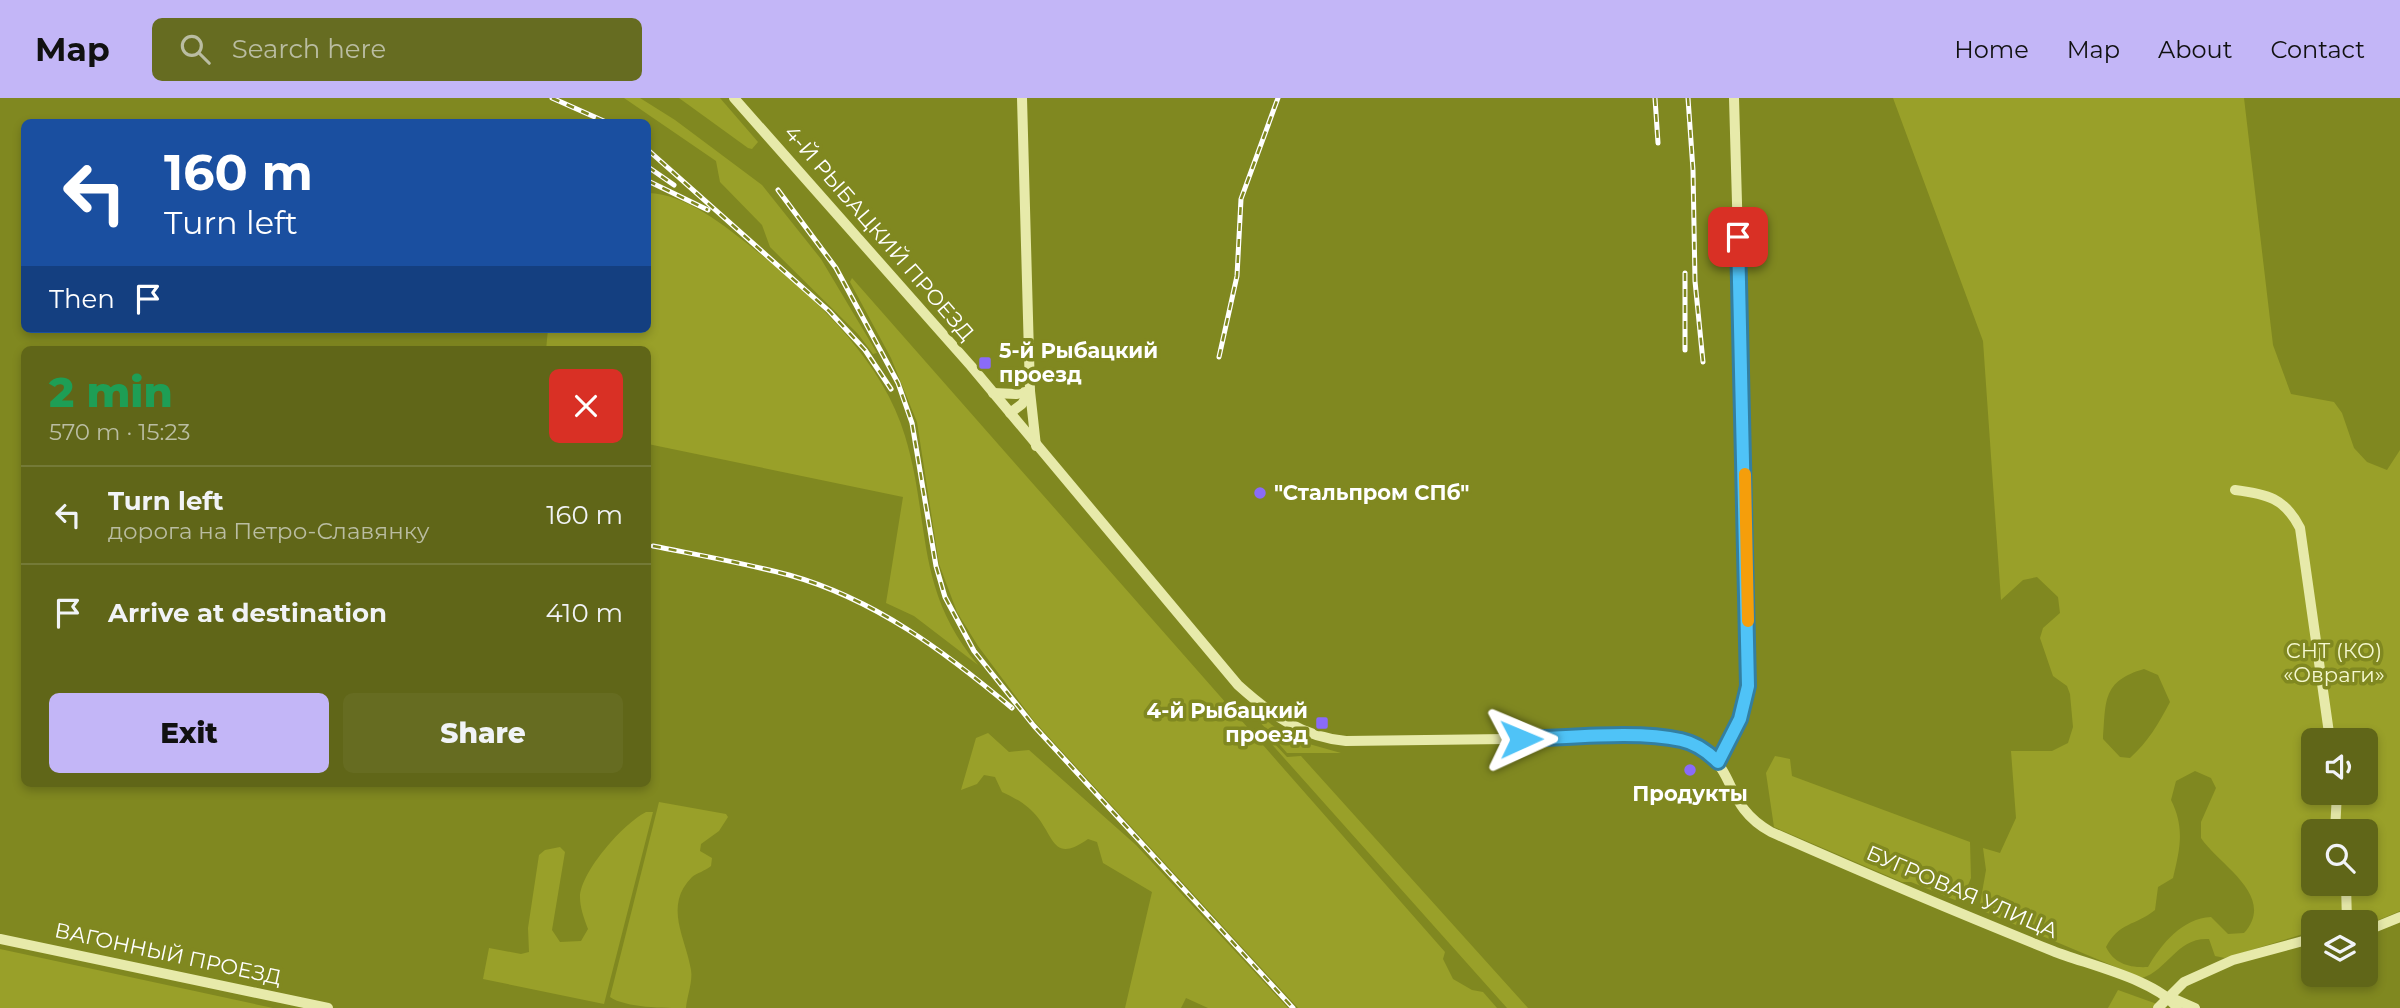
<!DOCTYPE html>
<meta charset="utf-8">
<style>
:root{--surface:#606618;--page:#666c21;--text:#f1f3f6;--muted:#babda2;--line:#747a37;--accent:#c3b6f7}
body{margin:0;font-family:Montserrat,sans-serif;background:var(--page);color:var(--text);height:100vh;display:flex;flex-direction:column;font-size:26px;white-space:nowrap}
*{box-sizing:border-box;margin:0}
p{font-size:23px;color:var(--muted)}
.icon{flex:none;width:38px;height:38px;fill:none;stroke:currentColor;stroke-width:2;stroke-linecap:round;stroke-linejoin:round}
.map{position:relative;flex:1;overflow:hidden}
.side{position:absolute;left:21px;top:248px;width:630px;height:441px;display:flex;flex-direction:column;background:var(--surface);border-radius:10px;box-shadow:0 4px 10px #0003}
.side>*{flex:none}
.banner{position:absolute;left:21px;top:21px;width:630px;height:214px;border-radius:10px;box-shadow:0 4px 10px #0003;background:#1a4fa0;color:#fff;overflow:hidden}
.controls{position:absolute;left:2301px;top:630px;display:grid;gap:14px}
.controls a{display:grid;place-items:center;width:77px;height:77px;border-radius:10px;background:var(--surface);box-shadow:0 4px 10px #0003;font-size:35px}
.pin{position:absolute;display:grid;place-items:center;width:60px;height:60px;color:#fff;margin:-30px;border-radius:14px;box-shadow:0 4px 10px #0006}
.me{position:absolute;width:77px;margin:-38px;rotate:89deg;stroke-linejoin:round;filter:drop-shadow(0 0 5px #0008)}
.turn{display:flex;align-items:center;gap:24px;height:147px;padding:0 28px;font-size:32px}
.turn .icon{width:91px;height:91px;stroke-width:2.5}
.turn b{display:block;font-size:49px;line-height:60px}
.then{display:flex;align-items:center;height:66px;padding:0 28px;background:#0003;gap:14px;font-size:26px}
.round{display:grid;place-items:center;flex:none;width:74px;height:74px;border-radius:10px;background:var(--page)}
.head{display:flex;align-items:center;justify-content:space-between;height:119px;padding:0 28px}
h1{font-size:42px;font-weight:800;line-height:52px;color:#1e9e55}
.action{display:flex;gap:14px;margin-top:auto;padding:14px 28px}
.action a{flex:1;height:80px;border-radius:10px;background:var(--accent);color:#111;font-size:28px;font-weight:800;line-height:80px;text-align:center}
.action a+a{background:var(--page);color:var(--text)}
ul{padding:0;list-style:none}
li{display:flex;align-items:center;gap:21px;height:98px;padding:0 28px;border-top:2px solid var(--line)}
li div{flex:1}
li b{display:block;font-size:26px}
li em{font-style:normal}
header{display:flex;align-items:center;gap:42px;box-sizing:border-box;height:98px;padding:0 35px;background:var(--accent);color:#111}
header strong{font-size:33px}
nav{display:flex;gap:38px;margin-inline-start:auto;font-size:24px}
.search{width:490px;height:63px;background:var(--page);display:flex;align-items:center;gap:18px;box-sizing:border-box;padding:0 24px;border-radius:10px;color:var(--muted);font-size:26px}
.map>svg:first-child{display:block}
</style>
<header>
<strong>Map</strong>
<div class="search"><svg class="icon" aria-label="search" viewBox="0 0 24 24"><circle cx="10" cy="10" r="6"/><path d="M15 15l6 6"/></svg>Search here</div>
<nav><a>Home</a><a>Map</a><a>About</a><a>Contact</a></nav>
</header>
<div class="map">
<svg width="2400" height="910" viewBox="0 0 2400 910">
<rect width="100%" height="100%" fill="#808820"/>
<g fill="#99a029" fill-rule="evenodd">
<polygon points="624,0 640,0 675,22 762,87 821,161 877,255 873,256 858,236 770,149 762,127 720,84 716,63"/>
<polygon points="679,0 720,0 758,44 752,51 748,50"/>
<path d="M1893,0h351l29,247 18,49 43,8 8,11 12,35 13,14 20,8 13,-20v461l-31,13 -55,-2 -1,9 -88,27 -10,-2 -6,-17c-32,-2 -41,31 -67,39l-159,-67 -3,-7 6,-34 -3,-22 17,5 16,-35 -5,-67h41l16,-8 5,-16 -3,-33 -3,-8 -14,-10 -13,-38 3,-10 17,-15 -2,-16 -21,-20 -14,3 -22,20 -18,-259zM2144,571l14,6 12,27c-11,21 -22,40 -40,56l-10,-1 -17,-18c3,-38 -1,-58 41,-70zM2314,642h52v53h-52zM2195,673l16,7 5,10 -15,34v16c19,28 76,58 43,95l-16,1 -17,-17c-28,1 -50,27 -63,50 -18,1 -34,-3 -42,-20 13,-25 29,-21 49,-37l3,-23 15,-9c7,-29 12,-50 -2,-78l5,-19zM2314,733h52v53h-52z"/>
<path d="M648,95c38,1 77,33 106,56 60,47 129,112 151,187 26,86 9,153 73,229l-64,-49 -28,-13 17,-106 -255,-53v-94h-102l2,-21h100z"/>
<polygon points="852,180 1445,854 1443,861 1453,881 1472,892 1483,894 1497,910 1298,910 1034,623 978,548 957,514 939,466 917,324 891,260 850,184"/>
<polygon points="1245,607 1279,632 1302,644 1341,655 1287,655"/>
<path d="M988,635l21,19 20,-2 107,95 152,163h-80l-22,-10 -5,10h-56l27,-116 -49,-29 -6,-21 -9,-3c-33,23 -33,2 -49,-20 -11,-14 -22,-20 -37,-27l-7,-15 -11,-2 -7,9 -16,6 15,-52z"/>
<polygon points="1270,641 1287,659 1301,658 1528,910 1507,910 1268,642"/>
<polygon points="1775,658 1790,661 1792,678 1970,744 1971,780 1964,797 1955,802 1911,784 1902,784 1774,729 1766,675"/>
<path d="M659,704l67,12 2,3 -9,14 -18,13 -1,7 12,7 -1,8c-6,5 -14,7 -19,11 -29,29 -6,61 -1,93 2,11 -4,26 -5,38 -22,0 -60,0 -76,-11z"/>
<path d="M646,714h7l-49,192 -121,-25 6,-31 32,6 8,-2 -1,-24 11,-73 6,-5 15,-3 5,5 -13,78 8,12 21,-1 7,-12c-4,-11 -8,-21 -8,-32 1,-26 44,-74 66,-85z"/>
<polygon points="0,851 273,910 0,910"/>
<polygon points="2118,892 2157,906 2153,910 2108,910"/>
</g>
<g fill="none" stroke-linecap="round" stroke-linejoin="round">
<g stroke="#e7eaaa" stroke-width="10">
<path d="M734,0l237,268 267,319c32,29 64,52 108,56l308,-4c96,11 56,61 117,95 93,41 187,81 282,119 32,13 105,29 124,57"/>
<polyline points="993,295 1016,296 1030,293 1036,348"/>
<polyline points="1010,315 1022,306 1030,293 1022,0"/>
<path d="M2235,392c32,4 50,8 65,38l30,212"/>
<polyline points="1718,664 1740,621 1748,588 1748,489 1734,0"/>
<polyline points="2335,733 2337,695"/>
<polyline points="2346,786 2347,824"/>
<polyline points="2366,833 2400,819"/>
<polyline points="0,841 328,910"/>
<polyline points="2172,900 2195,910"/>
<polyline points="2158,910 2184,884 2233,862 2314,840"/>
</g>
<defs>
<g id="rail">
<polyline points="552,0 606,24"/>
<polyline points="1655,0 1658,45"/>
<polyline points="1688,0 1693,72 1695,183 1703,264"/>
<polyline points="648,52 829,213 865,252 891,291"/>
<polyline points="648,69 674,87"/>
<polyline points="648,83 708,112"/>
<polyline points="778,92 836,170 898,285 912,325 936,468 945,499 974,553 1034,628 1293,910"/>
<polyline points="1685,175 1685,252"/>
<polyline points="1219,259 1237,178 1241,101 1278,0"/>
<path d="M653,448c45,9 91,17 136,29 86,24 156,77 223,133"/>
</g>
</defs>
<use href="#rail" stroke="#fff" stroke-width="5"/>
<use href="#rail" stroke="#808820" stroke-width="2.5" stroke-dasharray="8" stroke-linecap="butt"/>
</g>
<g fill="none" stroke-linecap="round" stroke-linejoin="round">
<defs>
<path id="route" d="M1521,641c47,-1 115,-9 160,1 14,3 26,11 37,22l22,-43 8,-33 -10,-449"/>
</defs>
<use href="#route" stroke="#337fa1" stroke-width="18"/>
<use href="#route" stroke="#4fc3f7" stroke-width="12"/>
<polyline stroke="#f59e0b" stroke-width="12" points="1745,376 1748,523"/>
</g>
<g fill="#8a6bf8" stroke="#808820" stroke-width="2.5">
<rect x="978" y="258" width="14" height="14" rx="3.5"/>
<circle cx="1260" cy="395" r="7"/>
<rect x="1315" y="618" width="14" height="14" rx="3.5"/>
<circle cx="1690" cy="672" r="7"/>
</g>
<g text-anchor="middle" stroke-width="7" stroke-linejoin="round" paint-order="stroke">
<g font-size="21" fill="#fff" stroke="#808820">
<text transform="translate(879 135) rotate(49)" y="7">4-Й РЫБАЦКИЙ ПРОЕЗД</text>
<text transform="translate(1962 794) rotate(23)" y="7">БУГРОВАЯ УЛИЦА</text>
<text transform="translate(168 856) rotate(12)" y="7">ВАГОННЫЙ ПРОЕЗД</text>
</g>
<g font-size="21" font-weight="bold" fill="#fff" stroke="#808820" text-anchor="start">
<text x="999" y="260">5-й Рыбацкий<tspan x="999" dy="24">проезд</tspan></text>
<text x="1274" y="402">"Стальпром СПб"</text>
<text x="1308" y="620" text-anchor="end">4-й Рыбацкий<tspan x="1308" dy="24">проезд</tspan></text>
<text x="1690" y="703" text-anchor="middle">Продукты</text>
</g>
<g font-size="21" fill="#f5f8cf" stroke="#808820">
<text x="2334" y="560">СНТ (КО)<tspan x="2334" dy="24">«Овраги»</tspan></text>
</g>
</g>
</svg>
<div class="controls">
<a><svg class="icon" aria-label="sound" viewBox="0 0 24 24"><path d="M4 9h4l5-4v14l-5-4H4zM17 9q2 3 0 6"/></svg></a>
<a><svg class="icon" aria-label="search" viewBox="0 0 24 24"><circle cx="10" cy="10" r="6"/><path d="M15 15l6 6"/></svg></a>
<a><svg class="icon" aria-label="layers" viewBox="0 0 24 24"><path d="M12 4l9 5-9 5-9-5zM3 14l9 5 9-5"/></svg></a>
</div>
<div class="pin" style="left:1738px;top:139px;background:#d93025"><svg class="icon" aria-label="arrive" viewBox="0 0 24 24"><path d="M6 21V4h12l-3 4 3 4H6"/></svg></div>
<svg class="me" style="left:1521px;top:641px" viewBox="-20 -20 40 40"><path d="M0-17L14 15 0 8-14 15z" fill="#4fc3f7" stroke="#fff" stroke-width="4"/></svg>
<div class="banner">
<div class="turn"><svg class="icon" aria-label="left" viewBox="0 0 24 24"><path d="M17 20v-9H6M10 6l-5 5 5 5"/></svg><div><b>160 m</b>Turn left</div></div>
<div class="then">Then<svg class="icon" aria-label="arrive" viewBox="0 0 24 24"><path d="M6 21V4h12l-3 4 3 4H6"/></svg></div>
</div>
<section class="side">
<div class="head"><div><h1>2 min</h1><p>570 m · 15:23</p></div><a class="round" style="background:#d93025;color:#fff"><svg class="icon" aria-label="close" viewBox="0 0 24 24"><path d="M6 6l12 12M18 6L6 18"/></svg></a></div>
<ul>
<li><svg class="icon" aria-label="left" viewBox="0 0 24 24"><path d="M17 20v-9H6M10 6l-5 5 5 5"/></svg><div><b>Turn left</b><p>дорога на Петро-Славянку</p></div><em>160 m</em></li>
<li><svg class="icon" aria-label="arrive" viewBox="0 0 24 24"><path d="M6 21V4h12l-3 4 3 4H6"/></svg><div><b>Arrive at destination</b></div><em>410 m</em></li>
</ul>
<div class="action"><a>Exit</a><a>Share</a></div>
</section>
</div>
